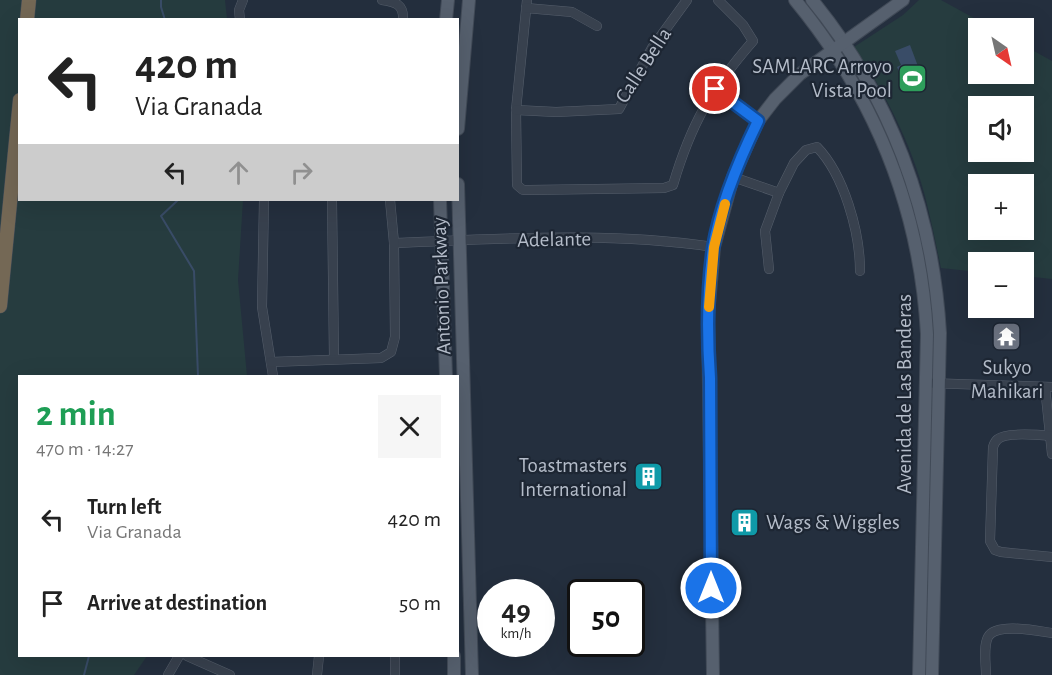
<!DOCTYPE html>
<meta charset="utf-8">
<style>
:root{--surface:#fff;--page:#f6f6f6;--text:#222;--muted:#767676}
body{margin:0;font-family:"Alegreya Sans",sans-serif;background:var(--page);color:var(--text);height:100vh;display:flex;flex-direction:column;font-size:22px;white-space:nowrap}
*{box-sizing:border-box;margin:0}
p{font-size:20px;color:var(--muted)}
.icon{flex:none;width:33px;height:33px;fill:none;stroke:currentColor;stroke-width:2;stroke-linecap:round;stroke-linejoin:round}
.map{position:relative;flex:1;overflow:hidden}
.drawer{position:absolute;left:18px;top:375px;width:441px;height:282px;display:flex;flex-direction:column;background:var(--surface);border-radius:0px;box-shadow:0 6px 24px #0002}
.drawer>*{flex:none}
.hud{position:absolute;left:18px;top:18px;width:441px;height:183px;border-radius:0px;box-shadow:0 6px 24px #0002;background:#fff;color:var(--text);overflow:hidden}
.needle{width:39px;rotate:146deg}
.fabs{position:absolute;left:968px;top:18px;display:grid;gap:12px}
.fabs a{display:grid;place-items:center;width:66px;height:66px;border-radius:0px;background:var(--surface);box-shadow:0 6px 24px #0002;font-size:30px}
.speed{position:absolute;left:477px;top:579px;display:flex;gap:12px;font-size:30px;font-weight:700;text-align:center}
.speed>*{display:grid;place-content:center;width:78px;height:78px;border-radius:50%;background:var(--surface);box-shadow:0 6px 24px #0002;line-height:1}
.speed small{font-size:15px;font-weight:400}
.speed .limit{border:3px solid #111;border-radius:9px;background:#fff;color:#111}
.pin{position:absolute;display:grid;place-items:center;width:51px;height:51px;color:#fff;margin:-26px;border:3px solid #fff;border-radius:50%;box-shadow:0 2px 6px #0007}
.me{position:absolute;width:66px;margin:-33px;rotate:0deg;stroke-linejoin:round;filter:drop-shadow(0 0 4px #0008)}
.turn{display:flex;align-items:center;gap:21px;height:126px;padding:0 18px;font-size:27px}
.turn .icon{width:78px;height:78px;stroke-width:2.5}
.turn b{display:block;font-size:42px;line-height:51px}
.lanes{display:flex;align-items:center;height:57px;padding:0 18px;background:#0003;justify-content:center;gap:30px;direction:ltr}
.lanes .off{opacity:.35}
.round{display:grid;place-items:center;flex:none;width:63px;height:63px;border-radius:0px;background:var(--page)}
.overview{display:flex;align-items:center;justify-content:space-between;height:102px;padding:0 18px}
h1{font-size:36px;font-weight:700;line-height:45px;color:#1e9e55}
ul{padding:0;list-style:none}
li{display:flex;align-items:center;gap:18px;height:84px;padding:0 18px}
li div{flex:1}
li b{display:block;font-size:22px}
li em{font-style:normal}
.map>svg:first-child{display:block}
</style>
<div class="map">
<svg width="1052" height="675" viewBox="0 0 1052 675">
<rect width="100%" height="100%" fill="#242f3e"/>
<g fill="#263c3f" fill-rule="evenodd">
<polygon points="0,0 225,0 227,19 20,20 20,200 243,200 238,280 247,376 20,376 20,656 147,656 134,675 0,675"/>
<path d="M919,0h22l51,28h-14v46h45v-29l29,16v218l-29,-3v-14h-45v10l-37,-4c-5,-24 -10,-48 -16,-72 -14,-53 -40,-104 -71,-149l49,-32zM978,106h45v46h-45zM978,184h45v46h-45z"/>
</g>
<polygon fill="#394c67" points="910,45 919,69 901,76 897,67 901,65 895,51"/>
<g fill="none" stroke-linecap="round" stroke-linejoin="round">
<g stroke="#394c67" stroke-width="2">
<polyline points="161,0 161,7 165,20"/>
<polyline points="178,200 161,216 194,271 198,376"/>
<polyline points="84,675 89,656"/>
</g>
<defs>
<g id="minor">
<path d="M382,0c13,2 22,4 21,20"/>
<path d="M527,0l-11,110 1,75 6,5h6l135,-2 9,-3c18,-61 38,-96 80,-144l-10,-16 -25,-25"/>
<polyline points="526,8 572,12 597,26"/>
<polyline points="240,20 239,10 243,0"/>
<polyline points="715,89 758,121"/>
<polyline points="516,110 556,112 619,109 652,48 687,0"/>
<polyline points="733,177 779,193"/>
<polyline points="264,200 262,307 273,376"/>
<polyline points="332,200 334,358"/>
<path d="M394,243c106,-4 214,-12 320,4"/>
<path d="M769,269l-4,-38 14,-38 15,-30 12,-13 11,-3c27,28 43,85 43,124"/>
<polyline points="271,362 381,358 391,352 395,337 394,243 390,200"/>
<polyline points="927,383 1052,387"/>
<polyline points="1045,387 1052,454"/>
<path d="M1052,436c-11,-1 -46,-4 -54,3 -3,2 -4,5 -5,8l-3,94 5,9 6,2 51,5"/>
<polyline points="187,656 230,675"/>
<polyline points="395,656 395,675"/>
<polyline points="168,675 179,656"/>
<polyline points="317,675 319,656"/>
<path d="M986,675c0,-11 -3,-28 2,-38 8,-15 50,-6 64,-4"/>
</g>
<g id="major">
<path d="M795,0c80,97 125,208 132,334l-8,341"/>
<path d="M812,0c78,95 121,211 128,333l-8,342"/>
<polyline points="446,20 448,0"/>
<polyline points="458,129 469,0"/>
<polyline points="458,184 472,675"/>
<polyline points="440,200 446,376"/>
<polyline points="454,656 454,675"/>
<polyline points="713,675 708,316 714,247 733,177 758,121 775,99 800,74 903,0"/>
</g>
<g id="highway">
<polyline points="27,20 29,0"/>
<polyline points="0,306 20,100"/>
</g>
</defs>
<use href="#minor" stroke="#565f6c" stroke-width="10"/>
<use href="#major" stroke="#414a57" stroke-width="14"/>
<use href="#highway" stroke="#434c59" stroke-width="15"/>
<use href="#minor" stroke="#38414e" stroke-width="9"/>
<use href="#major" stroke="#56606e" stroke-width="12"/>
<use href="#highway" stroke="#746855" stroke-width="14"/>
</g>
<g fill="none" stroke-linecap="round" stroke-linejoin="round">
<defs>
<path id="route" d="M711,588l-1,-210c-3,-43 -3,-87 3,-130 7,-43 26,-88 45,-127l-43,-32"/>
</defs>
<use href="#route" stroke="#114b97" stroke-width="15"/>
<use href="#route" stroke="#1a73e8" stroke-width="10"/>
<polyline stroke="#f59e0b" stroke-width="10" points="709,307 714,247 725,204"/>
</g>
<defs>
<symbol id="stadium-square" viewBox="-11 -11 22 22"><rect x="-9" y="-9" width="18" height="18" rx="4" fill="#2e9e5b" stroke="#1d2633"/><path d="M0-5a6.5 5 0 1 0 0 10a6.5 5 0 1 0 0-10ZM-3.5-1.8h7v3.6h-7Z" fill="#fff"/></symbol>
<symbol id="temple-square" viewBox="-11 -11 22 22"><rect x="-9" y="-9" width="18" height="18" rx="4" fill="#6b7280" stroke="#1d2633"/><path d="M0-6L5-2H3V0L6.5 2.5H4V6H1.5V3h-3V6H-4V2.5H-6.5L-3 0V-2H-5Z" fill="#fff"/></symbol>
<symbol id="building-square" viewBox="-11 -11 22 22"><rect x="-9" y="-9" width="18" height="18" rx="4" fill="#0f9aa8" stroke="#1d2633"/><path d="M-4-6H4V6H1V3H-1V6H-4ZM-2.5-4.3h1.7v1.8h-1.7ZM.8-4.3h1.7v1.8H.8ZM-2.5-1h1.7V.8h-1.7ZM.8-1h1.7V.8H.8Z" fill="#fff"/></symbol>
</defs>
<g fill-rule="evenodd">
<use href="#stadium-square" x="896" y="62" width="33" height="33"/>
<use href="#temple-square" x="990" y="320" width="33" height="33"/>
<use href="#building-square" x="632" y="460" width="33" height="33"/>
<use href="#building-square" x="728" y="506" width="33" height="33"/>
</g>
<g text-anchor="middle" stroke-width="4.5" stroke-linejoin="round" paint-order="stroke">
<g font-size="21" fill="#b4bcc9" stroke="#1d2633">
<text transform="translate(643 65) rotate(-57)" y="7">Calle Bella</text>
<text transform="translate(554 239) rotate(-1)" y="7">Adelante</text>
<text transform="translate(441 286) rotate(-92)" y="7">Antonio Parkway</text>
<text transform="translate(904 394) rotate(-90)" y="7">Avenida de Las Banderas</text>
</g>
<g font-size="21" fill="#b4bcc9" stroke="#1d2633" text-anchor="end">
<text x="892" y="73">SAMLARC Arroyo<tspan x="892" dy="24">Vista Pool</tspan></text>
<text x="1007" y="374" text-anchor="middle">Sukyo<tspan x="1007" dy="24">Mahikari</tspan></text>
<text x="627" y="472">Toastmasters<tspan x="627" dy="24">International</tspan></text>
<text x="766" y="529" text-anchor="start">Wags &amp; Wiggles</text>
</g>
</g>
</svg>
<div class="fabs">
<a><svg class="needle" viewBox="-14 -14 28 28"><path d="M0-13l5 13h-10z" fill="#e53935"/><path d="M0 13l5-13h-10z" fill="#767676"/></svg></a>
<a><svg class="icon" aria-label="sound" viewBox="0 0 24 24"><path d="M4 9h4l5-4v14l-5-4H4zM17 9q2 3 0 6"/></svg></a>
<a>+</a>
<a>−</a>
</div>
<div class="speed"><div>49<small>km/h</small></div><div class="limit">50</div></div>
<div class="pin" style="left:715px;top:89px;background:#d93025"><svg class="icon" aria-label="arrive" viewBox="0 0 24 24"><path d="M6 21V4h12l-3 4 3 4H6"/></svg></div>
<svg class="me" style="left:711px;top:588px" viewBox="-20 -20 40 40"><circle r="17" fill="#1a73e8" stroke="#fff" stroke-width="3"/><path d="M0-11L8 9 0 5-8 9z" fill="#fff"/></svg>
<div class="hud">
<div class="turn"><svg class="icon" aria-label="left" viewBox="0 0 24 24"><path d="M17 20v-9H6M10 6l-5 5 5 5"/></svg><div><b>420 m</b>Via Granada</div></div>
<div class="lanes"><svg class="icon" aria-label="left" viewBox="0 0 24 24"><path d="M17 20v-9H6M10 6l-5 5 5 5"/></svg><svg class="icon off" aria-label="ahead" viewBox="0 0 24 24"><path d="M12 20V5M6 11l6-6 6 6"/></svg><svg class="icon off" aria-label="right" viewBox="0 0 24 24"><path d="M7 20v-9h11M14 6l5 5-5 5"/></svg></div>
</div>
<section class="drawer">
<div class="overview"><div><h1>2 min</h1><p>470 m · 14:27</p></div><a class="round"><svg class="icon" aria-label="close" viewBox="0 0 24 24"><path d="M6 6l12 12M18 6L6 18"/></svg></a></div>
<ul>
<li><svg class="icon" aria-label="left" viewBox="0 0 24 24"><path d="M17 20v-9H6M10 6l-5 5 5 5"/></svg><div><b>Turn left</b><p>Via Granada</p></div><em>420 m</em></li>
<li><svg class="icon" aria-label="arrive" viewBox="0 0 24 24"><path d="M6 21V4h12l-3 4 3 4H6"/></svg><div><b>Arrive at destination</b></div><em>50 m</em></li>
</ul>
</section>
</div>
